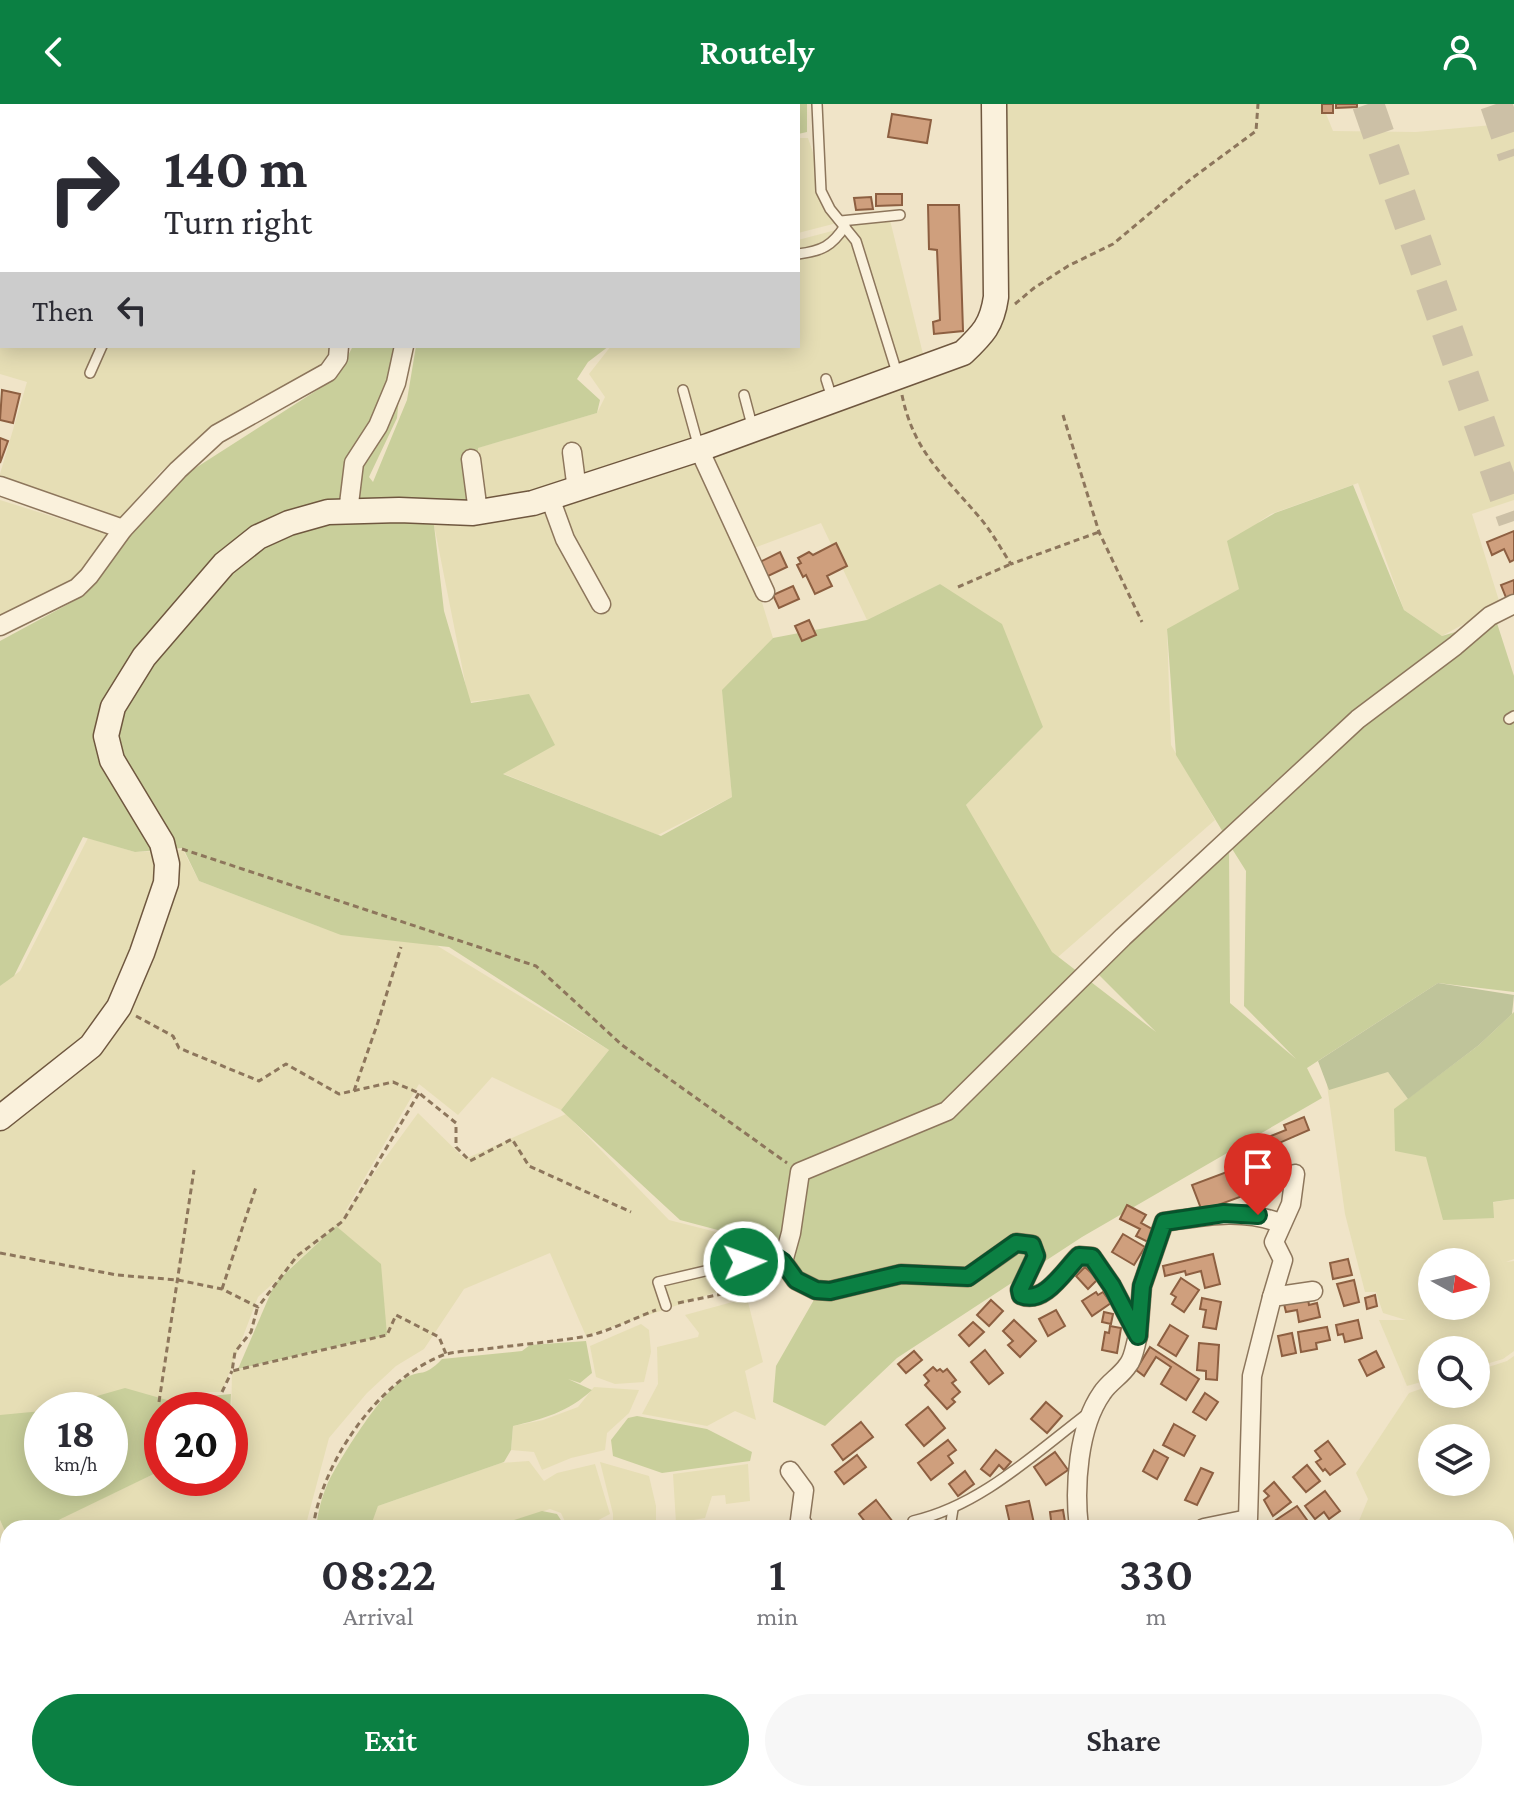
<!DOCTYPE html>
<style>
:root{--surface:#fff;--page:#f7f7f7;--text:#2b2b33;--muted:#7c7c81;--accent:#0b8043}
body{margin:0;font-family:"Crimson Pro",serif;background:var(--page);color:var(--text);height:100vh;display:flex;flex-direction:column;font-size:30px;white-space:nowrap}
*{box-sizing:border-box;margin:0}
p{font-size:26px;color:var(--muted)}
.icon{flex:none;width:44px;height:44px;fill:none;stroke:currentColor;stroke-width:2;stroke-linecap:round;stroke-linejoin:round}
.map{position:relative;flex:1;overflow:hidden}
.side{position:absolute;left:0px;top:1416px;width:1514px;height:282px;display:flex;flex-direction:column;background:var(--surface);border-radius:24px 24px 0 0;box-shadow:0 4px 20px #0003}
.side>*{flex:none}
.guide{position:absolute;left:0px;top:0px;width:800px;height:244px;box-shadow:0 4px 20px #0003;background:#fff;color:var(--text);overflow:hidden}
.needle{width:52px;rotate:98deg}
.fabs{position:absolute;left:1418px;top:1144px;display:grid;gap:16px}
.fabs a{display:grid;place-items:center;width:72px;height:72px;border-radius:50%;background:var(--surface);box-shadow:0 4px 20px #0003;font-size:40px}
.speed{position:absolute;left:24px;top:1288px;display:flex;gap:16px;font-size:40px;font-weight:700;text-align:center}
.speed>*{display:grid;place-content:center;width:104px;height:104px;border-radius:50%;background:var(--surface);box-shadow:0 4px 20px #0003;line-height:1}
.speed small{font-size:20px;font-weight:400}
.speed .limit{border:12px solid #d22;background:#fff;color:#111}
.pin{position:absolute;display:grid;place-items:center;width:68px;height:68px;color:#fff;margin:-82px -34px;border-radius:50% 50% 50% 0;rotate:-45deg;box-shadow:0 0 8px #0007}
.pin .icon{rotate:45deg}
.me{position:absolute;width:88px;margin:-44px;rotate:88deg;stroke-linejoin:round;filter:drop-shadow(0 0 6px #0008)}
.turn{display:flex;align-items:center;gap:28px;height:168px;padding:0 32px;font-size:36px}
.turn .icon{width:104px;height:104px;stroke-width:2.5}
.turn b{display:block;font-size:56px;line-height:68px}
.then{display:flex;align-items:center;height:76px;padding:0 32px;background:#0003;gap:16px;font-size:30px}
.eta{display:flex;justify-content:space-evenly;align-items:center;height:136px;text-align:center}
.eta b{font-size:48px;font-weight:600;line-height:56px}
.button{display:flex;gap:16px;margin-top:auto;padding:16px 32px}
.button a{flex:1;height:92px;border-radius:48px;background:var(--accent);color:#fff;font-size:32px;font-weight:600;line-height:92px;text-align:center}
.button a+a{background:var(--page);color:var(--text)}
header{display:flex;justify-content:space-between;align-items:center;height:104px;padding:0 32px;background:var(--accent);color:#fff;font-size:36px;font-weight:600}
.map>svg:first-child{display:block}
</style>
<header><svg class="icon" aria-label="back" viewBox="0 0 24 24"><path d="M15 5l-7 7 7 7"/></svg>Routely<svg class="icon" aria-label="person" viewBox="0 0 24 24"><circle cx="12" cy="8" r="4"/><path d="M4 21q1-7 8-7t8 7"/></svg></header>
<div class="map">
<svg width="1514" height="1697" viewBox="0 0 1514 1697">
<rect width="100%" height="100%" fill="#f0e4c8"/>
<g fill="#e6deb5" fill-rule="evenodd">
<polygon points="1006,0 1322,0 1333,27 1416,28 1514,19 1514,396 1472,410 1500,500 1442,532 1404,506 1358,379 1271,410 1259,418 1239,485 1167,526 1171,641 1215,716 1050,860 966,701 1043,623 940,480 867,516 821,419 746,447 773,534 723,589 732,693 658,731 502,669 554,641 529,591 469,598 434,421 551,398 961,262 1007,207"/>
<polygon points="798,34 808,34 837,119 798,129"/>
<polygon points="0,88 2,88 2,242 333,242 325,264 226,316 160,368 119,419 0,378 0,370 27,278 0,270"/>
<polygon points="889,112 923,250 756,318 481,403 477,344 597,309 605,293 589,270 611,242 798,242 798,136"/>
<polygon points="0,396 108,430 70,481 0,511"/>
<polygon points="88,734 135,748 183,746 199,777 320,823 436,841 609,946 561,1006 492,973 458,1011 419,980 342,1113 418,1009 465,1055 566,1010 669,1116 771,1142 755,1175 586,1232 550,1149 464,1185 424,1245 396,1262 367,1289 329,1334 305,1424 40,1424 162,1366 162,1374 230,1374 232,1267 386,1231 336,1122 258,1193 222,1288 199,1288 159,1298 74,1302 0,1313 0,882 20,867"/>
<path d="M1388,968l20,27 -14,11 32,47 63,46 25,-4v60l-8,3 8,-1v90l-11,8 -27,8v-17h-44v29l-25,7 -28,-66h27l-23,-7 -7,-21h-11l-20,-78 -18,-129zM1432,1158h44v44h-44z"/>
<polygon points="747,1194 763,1258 745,1267 756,1316 735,1307 707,1322 642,1310 658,1280 657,1243 698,1233 699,1229 685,1211"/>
<polygon points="641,1220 649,1226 651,1248 644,1278 615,1280 596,1273 590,1242"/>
<path d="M1514,1252v203h-8v-31h-150l12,-29 -12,-26 53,-80 23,-8v9h44v-23l31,-10zM1432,1334h44v44h-44z"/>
<polygon points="594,1283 639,1286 629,1309 607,1329 605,1346 571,1354 542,1366 534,1348 511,1346 513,1322 543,1316 578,1303"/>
<polygon points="529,1357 544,1377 557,1369 595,1360 610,1410 583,1424 568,1424 561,1409 550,1405 491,1424 369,1424 378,1402 501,1359"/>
<polygon points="600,1358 649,1372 656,1402 656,1424 613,1424 613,1410"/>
<polygon points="748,1360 750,1397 726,1400 725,1391 712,1392 705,1414 676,1419 673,1370"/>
<polygon points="0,1416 8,1434 8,1559 0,1558"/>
<polygon points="1514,1544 1514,1646 1506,1642 1506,1593 1509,1589 1506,1545"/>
<polygon points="8,1561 8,1641 0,1644 0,1562"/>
</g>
<g fill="#c9cf9b" fill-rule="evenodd">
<polygon points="445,0 807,0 807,28 798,30 798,2 432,2"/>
<path d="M353,242h51l-7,72 -28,59 4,5 34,-82 9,-54h193l-21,16 -11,17 23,21 -3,13 -119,35 -5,57 -72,6 33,14 10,86 27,92 58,-9 26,51 -52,29 158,62 71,-39 -10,-107 51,-52 94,-18 73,-36 62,40 41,103 -77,78 86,147 104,80 -57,-57 130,-133 -53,-87 -9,-126 72,-40 -12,-48 48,-28 78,-28 51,125 38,26 54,-16 18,56v316l-76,-9 -131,85 15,30 -240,139 -185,121 -72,68 -52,-24 3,-36 39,-68 -41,-53 -94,-25 -119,-110 48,-60 -160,-103 -108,-12 -142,-54 -16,-33 -48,4 -52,-15 -69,139 -14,10v-345l85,-46 54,-72 44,-47 153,-98zM1229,740l17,27 -2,135 52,53 -66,-56z"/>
<polygon points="1514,908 1514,1095 1493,1098 1494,1114 1443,1116 1426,1053 1395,1047 1394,1005 1479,941"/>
<polygon points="336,1122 381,1160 387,1231 238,1265 275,1179"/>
<path d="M586,1237l6,32 -12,10 -12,-4 24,11c-24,22 -49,29 -79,36l-2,24 -7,12 -126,44 -8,22h-54c2,-15 5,-29 11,-43 11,-24 55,-94 77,-106 18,-11 19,0 38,-20l80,-8 8,-6z"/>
<polygon points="125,1284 167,1296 231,1290 230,1310 230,1306 162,1306 162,1366 42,1424 8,1424 8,1434 0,1416 0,1311 42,1307 42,1374 110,1374 110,1306 48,1306"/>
<polygon points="637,1312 707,1325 752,1348 750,1357 662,1369 613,1352 611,1336 628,1314"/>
<polygon points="542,1407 557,1410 566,1424 500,1424 499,1421"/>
<polygon points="8,1643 8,1690 281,1690 266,1697 0,1697 0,1646"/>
<polygon points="1506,1664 1514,1666 1514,1697 1501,1697 1491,1690 1506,1690"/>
<polygon points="838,1690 979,1690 962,1697 848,1697"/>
</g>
<polygon fill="#bfc49a" points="1438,879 1514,891 1512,910 1479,941 1408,995 1388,968 1329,986 1318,957"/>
<polygon fill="#a9c4bc" stroke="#6f938a" stroke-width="2" points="1388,1690 1489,1690 1498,1697 1397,1697"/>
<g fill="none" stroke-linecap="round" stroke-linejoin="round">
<polyline stroke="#a9c4bc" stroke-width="28" points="145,1697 163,1690"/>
</g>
<g fill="#cf9f7d" stroke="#8d5f41" stroke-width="2">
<rect x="1322" y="0" width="11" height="9"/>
<polygon points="1336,0 1357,0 1357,3 1336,4"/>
<polygon points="892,10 931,16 927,39 888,33"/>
<polygon points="876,90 902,90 902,101 876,102"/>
<polygon points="871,93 873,105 856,106 854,94"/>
<polygon points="928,101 959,101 963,227 934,230 933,218 940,216 937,146 929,145"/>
<polygon points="2,286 20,290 13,319 0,316"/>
<polygon points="0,334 8,337 0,359"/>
<polygon points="1514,427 1514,456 1510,458 1504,445 1492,451 1487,438"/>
<polygon points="836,439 847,462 827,472 832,482 815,490 806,471 803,473 797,461 801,459 798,454 809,448 813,451"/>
<polygon points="780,448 787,463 766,473 758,459"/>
<polygon points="1514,476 1514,493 1507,496 1501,481"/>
<polygon points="793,482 799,495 779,504 773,491"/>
<polygon points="809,516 816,531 802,537 795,522"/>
<polygon points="1304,1013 1309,1026 1270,1043 1266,1034 1286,1026 1284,1021"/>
<polygon points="1240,1063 1248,1090 1202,1107 1192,1081"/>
<polygon points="1127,1101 1146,1111 1141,1119 1154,1126 1148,1138 1136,1132 1140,1125 1120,1115"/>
<polygon points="1123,1130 1145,1143 1134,1161 1112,1148"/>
<polygon points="1213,1150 1220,1180 1205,1184 1201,1167 1186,1171 1185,1167 1165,1172 1163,1162"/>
<polygon points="1348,1155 1352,1171 1333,1175 1330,1159"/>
<polygon points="1085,1163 1098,1175 1088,1185 1076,1172"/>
<polygon points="1181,1174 1199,1186 1184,1208 1172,1200 1176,1193 1171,1190"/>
<polygon points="1354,1176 1359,1198 1344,1202 1337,1180"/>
<polygon points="1096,1188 1098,1191 1103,1188 1111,1199 1092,1212 1082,1197"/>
<polygon points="1375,1191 1377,1202 1367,1205 1365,1194"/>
<polygon points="1202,1194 1221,1198 1216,1225 1203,1223 1206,1206 1200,1205"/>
<polygon points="1308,1195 1309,1201 1317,1199 1320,1213 1299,1218 1297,1206 1286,1208 1284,1200"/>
<polygon points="991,1196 1003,1207 989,1222 977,1211"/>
<polygon points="1056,1206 1065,1222 1048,1232 1039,1215"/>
<polygon points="1104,1208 1113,1210 1111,1220 1102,1218"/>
<polygon points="1014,1216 1036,1237 1020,1253 1008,1241 1013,1237 1003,1227"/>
<polygon points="1358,1216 1362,1234 1345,1238 1343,1230 1338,1231 1336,1221"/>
<polygon points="973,1218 984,1228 969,1242 959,1231"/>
<polygon points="1170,1221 1188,1232 1176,1252 1158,1241"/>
<polygon points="1110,1222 1121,1224 1117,1249 1102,1246 1105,1228 1109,1229"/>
<polygon points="1327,1223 1330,1236 1316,1239 1317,1245 1301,1248 1298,1228"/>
<polygon points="1292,1229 1296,1249 1282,1252 1278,1232"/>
<polygon points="1199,1239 1219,1241 1217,1276 1206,1275 1206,1267 1197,1266"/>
<polygon points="1150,1243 1199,1275 1186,1296 1161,1280 1171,1263 1156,1253 1144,1272 1136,1266"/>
<polygon points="985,1246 1003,1269 989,1280 971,1258"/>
<polygon points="914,1247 922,1256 906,1269 898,1260"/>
<polygon points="1376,1247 1384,1263 1367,1272 1359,1256"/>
<polygon points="933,1263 937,1267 940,1265 943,1268 947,1265 956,1276 952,1279 960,1288 952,1295 955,1298 947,1305 925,1281 929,1277 924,1271"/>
<polygon points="1205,1289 1218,1298 1206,1316 1193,1308"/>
<polygon points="1046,1298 1062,1312 1047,1329 1031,1315"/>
<polygon points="928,1303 945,1324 924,1342 906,1321"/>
<polygon points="861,1318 873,1333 843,1356 832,1341"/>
<polygon points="1174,1320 1195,1332 1184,1352 1163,1341"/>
<polygon points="948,1336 956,1346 948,1352 953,1359 931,1376 918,1359"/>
<polygon points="1328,1337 1345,1360 1330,1371 1325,1365 1323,1367 1316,1358 1321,1355 1315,1347"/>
<polygon points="996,1346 1011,1358 1004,1366 999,1361 990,1372 981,1365"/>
<polygon points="1154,1346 1168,1354 1157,1375 1143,1367"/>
<polygon points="1055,1348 1068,1366 1046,1381 1034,1363"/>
<polygon points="857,1351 866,1363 844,1380 835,1368"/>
<polygon points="1307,1361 1320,1377 1306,1388 1293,1373"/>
<polygon points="1201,1364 1213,1369 1197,1401 1185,1396"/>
<polygon points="965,1367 974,1380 958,1392 949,1380"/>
<polygon points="1274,1378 1291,1398 1273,1412 1264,1396 1269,1392 1264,1387"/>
<polygon points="1325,1387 1340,1407 1329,1415 1324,1408 1315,1415 1305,1402"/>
<polygon points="876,1396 893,1418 886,1424 870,1424 859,1410"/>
<polygon points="1029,1397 1035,1424 1011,1424 1006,1402"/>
<polygon points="1297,1402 1307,1416 1295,1424 1282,1424 1276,1416"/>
<polygon points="1063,1406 1066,1424 1052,1424 1050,1408"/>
<rect x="442" y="1690" width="153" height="7"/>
<polygon points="681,1690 717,1690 720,1697 664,1697"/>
<polygon points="749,1690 795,1690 797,1697 730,1697"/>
<polygon points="1063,1690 1089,1690 1088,1697 1062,1697"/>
<polygon points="1136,1690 1160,1690 1159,1697 1135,1697"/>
<polygon points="1311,1690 1329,1690 1325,1697 1306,1697"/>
<polygon points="1334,1690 1344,1690 1350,1694 1348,1697 1330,1697"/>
<polygon points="1182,1692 1211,1694 1214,1697 1178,1697"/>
</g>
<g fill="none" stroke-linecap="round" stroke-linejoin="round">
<g stroke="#ccc0a6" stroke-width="32" stroke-dasharray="32 16" stroke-linecap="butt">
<polyline points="1368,0 1514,417"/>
<polyline points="1496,0 1514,52"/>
</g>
<defs>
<g id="lane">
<polyline points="817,0 821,87 830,105 856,137 898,272"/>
<polyline points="841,117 900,111"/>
<path d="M798,150c24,-3 34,-8 47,-28"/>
<polyline points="90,269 102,242"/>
<polyline points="826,275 832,294"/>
<polyline points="683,286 699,344"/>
<polyline points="744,291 753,325"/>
<polyline points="1509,615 1514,612"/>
<polyline points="666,1202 658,1178 773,1151 783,1158"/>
<path d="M913,1417c67,-15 121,-67 175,-108"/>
<polyline points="950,1424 953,1405"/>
</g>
<g id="street">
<polyline points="320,2 322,0"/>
<polyline points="699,345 765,488"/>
<polyline points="572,348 577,386"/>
<polyline points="471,355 478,408"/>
<polyline points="0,382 123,425"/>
<polyline points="550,394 565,435 601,500"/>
<polyline points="348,408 354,359 378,322 396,279 404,242"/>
<polyline points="0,522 77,484 89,472 123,425 178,366 217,330 328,268 338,254 339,242"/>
<polyline points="1272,1193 1283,1156 1274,1138 1291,1100 1295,1070"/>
<path d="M1138,1232l4,-50 22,-64c41,-6 76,-14 116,1"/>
<polyline points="790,1367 804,1386 800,1416 805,1424"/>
<path d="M1079,1424c-5,-41 -1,-101 23,-135 7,-11 19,-17 26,-28 6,-7 7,-20 10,-29l-26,-50 -20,-29 -13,-1c-15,15 -35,49 -58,39l-1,-5 16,-34 -4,-11 -16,-2 -48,34 -67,-3 -71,17 -14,-1 -20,-10 -13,-18 8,-29 9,-61 147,-61 176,-174 235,-218 97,-73 35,-30 24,-12"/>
<polyline points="1204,1424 1248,1415 1252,1272 1272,1193 1313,1187"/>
<polyline points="0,1556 8,1557"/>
<polyline points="1506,1657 1514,1660"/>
<polyline points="1266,1690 1276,1697"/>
<polyline points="1012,1697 1028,1690"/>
</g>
<g id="secondary">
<polyline points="431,2 444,0"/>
<polyline points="0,81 2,80"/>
<path d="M0,1014l91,-72 28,-39 23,-54 24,-70 1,-19 -5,-21 -50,-83 -6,-24 7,-29 31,-50 80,-93 34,-27 31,-14 39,-11 71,-2 74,3 60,-10 175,-57 255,-93c20,-19 29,-28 33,-56l-2,-193"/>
</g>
</defs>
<use href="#lane" stroke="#8d765c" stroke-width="12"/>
<use href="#street" stroke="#8d765c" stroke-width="21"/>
<use href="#secondary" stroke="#6f573f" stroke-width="27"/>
<g stroke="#8d765c" stroke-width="3" stroke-dasharray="6 4" stroke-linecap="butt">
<polyline points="193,0 201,2"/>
<polyline points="1015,200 1034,184 1068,162 1113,140 1191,75 1256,27 1258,0"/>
<path d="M902,291c12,58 42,80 78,123 12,14 21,31 31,46l88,-32"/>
<polyline points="1063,311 1099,428 1142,518"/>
<polyline points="958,483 1011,460"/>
<polyline points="182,745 536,862 622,941 787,1059"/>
<polyline points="136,912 173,932 179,944 259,977 286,960 339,990 393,978 419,989 456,1019 456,1043 470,1057 512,1035 529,1062 631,1108"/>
<polyline points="354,987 378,918 401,843"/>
<polyline points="0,1149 117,1171 178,1176 222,1185 258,1203 297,1152 343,1117 419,989"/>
<polyline points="222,1185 256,1083"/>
<polyline points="678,1199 766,1181 772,1172"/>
<polyline points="257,1205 251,1228 235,1248 232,1267 387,1231 396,1211 439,1233 446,1250"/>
<polyline points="222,1288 232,1267"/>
<polyline points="159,1298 194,1066"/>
<path d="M313,1424c9,-67 66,-148 130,-173 13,-4 29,-4 42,-6 32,-4 65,-7 97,-12 24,-4 50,-18 74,-27"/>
</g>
<use href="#lane" stroke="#faf1dc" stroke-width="9"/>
<use href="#street" stroke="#faf1dc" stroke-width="18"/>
<use href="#secondary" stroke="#faf1dc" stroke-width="24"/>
</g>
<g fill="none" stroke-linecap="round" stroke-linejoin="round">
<defs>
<path id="route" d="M744,1158l29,-7 10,7 13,18 20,10 14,1 71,-17 67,3 48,-34 16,2 4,11 -16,34 1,5c23,10 43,-24 58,-39l13,1 20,29 26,50 4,-50 22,-64 60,-9 34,2"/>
</defs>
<use href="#route" stroke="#07532c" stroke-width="20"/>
<use href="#route" stroke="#0b8043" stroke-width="14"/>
</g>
</svg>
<div class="fabs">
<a><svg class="needle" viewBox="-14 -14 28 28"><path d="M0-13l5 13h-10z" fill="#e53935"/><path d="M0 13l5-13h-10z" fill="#7c7c81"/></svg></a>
<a><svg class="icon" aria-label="search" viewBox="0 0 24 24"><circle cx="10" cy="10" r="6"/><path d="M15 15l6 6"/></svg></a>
<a><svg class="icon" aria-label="layers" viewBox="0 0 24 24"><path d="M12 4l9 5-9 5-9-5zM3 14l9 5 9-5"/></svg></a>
</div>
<div class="speed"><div>18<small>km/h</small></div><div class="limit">20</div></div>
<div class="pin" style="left:1258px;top:1111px;background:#d93025"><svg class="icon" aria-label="arrive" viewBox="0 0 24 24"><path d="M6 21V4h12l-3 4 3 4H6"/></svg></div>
<svg class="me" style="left:744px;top:1158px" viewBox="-20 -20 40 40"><circle r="17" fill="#0b8043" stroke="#fff" stroke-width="3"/><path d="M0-11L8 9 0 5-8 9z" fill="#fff"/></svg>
<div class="guide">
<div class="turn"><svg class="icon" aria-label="right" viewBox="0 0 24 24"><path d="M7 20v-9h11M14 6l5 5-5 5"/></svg><div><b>140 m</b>Turn right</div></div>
<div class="then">Then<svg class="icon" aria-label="left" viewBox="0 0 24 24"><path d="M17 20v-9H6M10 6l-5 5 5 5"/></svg></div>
</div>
<section class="side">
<div class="eta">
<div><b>08:22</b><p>Arrival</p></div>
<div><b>1</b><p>min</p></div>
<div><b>330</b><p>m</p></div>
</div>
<div class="button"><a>Exit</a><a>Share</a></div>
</section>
</div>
